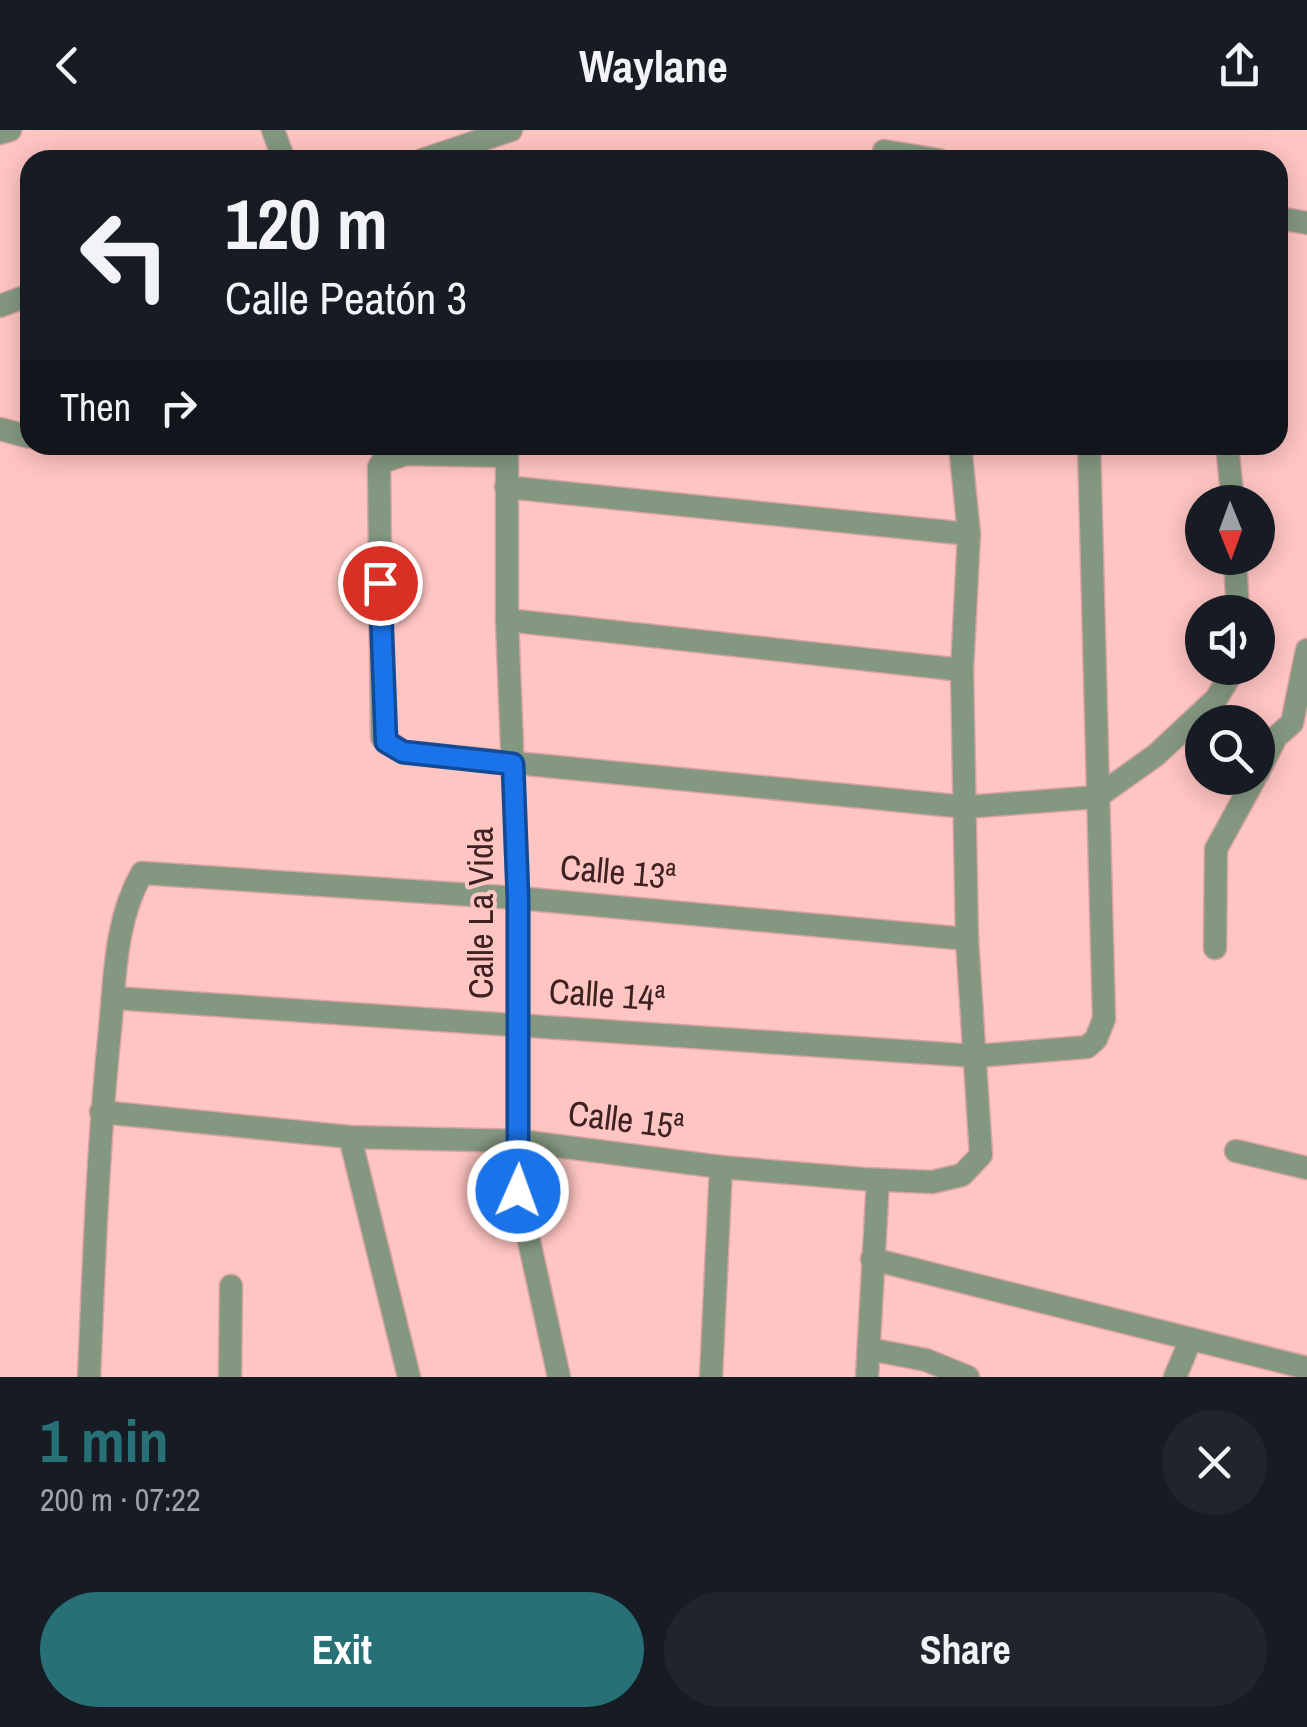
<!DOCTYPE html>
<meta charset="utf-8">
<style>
:root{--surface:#171b24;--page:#20242c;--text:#f1f3f6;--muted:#9ea1a6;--accent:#277176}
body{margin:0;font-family:"Archivo Narrow",sans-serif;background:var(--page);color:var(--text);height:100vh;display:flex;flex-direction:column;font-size:38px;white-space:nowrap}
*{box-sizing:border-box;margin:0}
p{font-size:32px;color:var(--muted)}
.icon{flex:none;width:55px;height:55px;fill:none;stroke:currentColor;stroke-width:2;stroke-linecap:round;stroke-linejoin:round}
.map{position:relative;height:1247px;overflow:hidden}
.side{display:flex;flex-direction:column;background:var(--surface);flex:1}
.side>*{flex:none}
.hud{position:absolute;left:20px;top:20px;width:1268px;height:305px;border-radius:30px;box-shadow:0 5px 25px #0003;background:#171b24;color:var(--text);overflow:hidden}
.needle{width:65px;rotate:179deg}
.buttons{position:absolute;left:1185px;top:355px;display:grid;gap:20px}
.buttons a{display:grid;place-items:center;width:90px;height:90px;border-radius:50%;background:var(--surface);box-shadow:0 5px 25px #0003;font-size:50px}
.pin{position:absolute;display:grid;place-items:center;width:85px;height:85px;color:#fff;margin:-42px;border:5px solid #fff;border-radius:50%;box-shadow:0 2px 10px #0007}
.me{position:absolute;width:110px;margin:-55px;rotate:2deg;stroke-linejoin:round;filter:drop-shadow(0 0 8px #0008)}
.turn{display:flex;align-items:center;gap:35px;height:210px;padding:0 40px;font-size:45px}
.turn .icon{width:130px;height:130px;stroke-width:2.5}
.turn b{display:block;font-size:70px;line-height:85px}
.then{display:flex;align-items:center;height:95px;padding:0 40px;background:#0003;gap:20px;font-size:38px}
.round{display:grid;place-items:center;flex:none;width:105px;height:105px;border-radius:52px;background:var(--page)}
.head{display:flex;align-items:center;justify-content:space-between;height:170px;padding:0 40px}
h1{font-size:60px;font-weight:700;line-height:75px;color:var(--accent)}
.action{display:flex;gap:20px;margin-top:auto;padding:20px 40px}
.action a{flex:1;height:115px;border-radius:60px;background:var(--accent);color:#fff;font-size:40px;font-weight:700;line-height:115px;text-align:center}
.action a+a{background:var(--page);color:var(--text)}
header{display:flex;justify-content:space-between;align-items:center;height:130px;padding:0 40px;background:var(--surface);font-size:45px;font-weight:700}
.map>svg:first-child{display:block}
</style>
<header><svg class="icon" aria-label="back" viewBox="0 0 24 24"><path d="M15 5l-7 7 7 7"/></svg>Waylane<svg class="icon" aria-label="share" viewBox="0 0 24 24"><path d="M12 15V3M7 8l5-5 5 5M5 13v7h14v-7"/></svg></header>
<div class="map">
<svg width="1307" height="1247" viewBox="0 0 1307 1247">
<rect width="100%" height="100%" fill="#ffc5c2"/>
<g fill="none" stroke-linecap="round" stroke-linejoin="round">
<defs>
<g id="street">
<polyline points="273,0 284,30"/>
<polyline points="0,3 10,0"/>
<polyline points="884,21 939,30"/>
<polyline points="422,30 511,0"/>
<polyline points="1278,88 1307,93"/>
<polyline points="0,176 30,165"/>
<polyline points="0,299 30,307"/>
<polyline points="507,315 507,490 518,768 518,1061 559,1247"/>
<polyline points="1227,315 1233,372"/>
<polyline points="506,326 406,324 382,332 379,337 382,607 403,622 966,677 1097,667 1156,625 1216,569 1235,538"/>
<polyline points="506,357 969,404"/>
<polyline points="1235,428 1238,482"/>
<polyline points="507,490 962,540"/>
<polyline points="1258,643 1276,607 1292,593 1307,520"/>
<polyline points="1215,818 1216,719 1255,648"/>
<polyline points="113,868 976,926 1087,917 1096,909 1104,889 1089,315"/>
<polyline points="101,982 350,1007 519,1011 721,1037 863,1049 932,1052 962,1045 981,1025 967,809 962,540 969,404 960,315"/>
<polyline points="350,1007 409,1247"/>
<polyline points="1236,1021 1307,1038"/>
<polyline points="872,1129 1307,1238"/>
<polyline points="869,1219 926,1230 968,1247"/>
<path d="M89,1247c5,-116 9,-232 21,-347 5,-53 5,-110 32,-157l376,25 449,41"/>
<polyline points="230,1247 231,1156"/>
<polyline points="711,1247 721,1037"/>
<polyline points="867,1247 878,1050"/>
<polyline points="1175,1247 1191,1209"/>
</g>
</defs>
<use href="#street" stroke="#d8a4a2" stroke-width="25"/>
<use href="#street" stroke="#849881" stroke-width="22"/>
</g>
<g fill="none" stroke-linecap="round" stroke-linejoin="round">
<defs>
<polyline id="route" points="380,453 386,612 403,622 513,634 518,768 518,1061"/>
</defs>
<use href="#route" stroke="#114b97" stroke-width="25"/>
<use href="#route" stroke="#1a73e8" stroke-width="18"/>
</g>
<g text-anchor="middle" stroke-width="8" stroke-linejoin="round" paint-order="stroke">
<g font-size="35" fill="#3d2221" stroke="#ffc5c2">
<text transform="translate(618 742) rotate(5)" y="12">Calle 13ª</text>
<text transform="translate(481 783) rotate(-90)" y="12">Calle La Vida</text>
<text transform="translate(607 865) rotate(4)" y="12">Calle 14ª</text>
<text transform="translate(626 990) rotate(7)" y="12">Calle 15ª</text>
</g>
</g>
</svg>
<div class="buttons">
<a><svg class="needle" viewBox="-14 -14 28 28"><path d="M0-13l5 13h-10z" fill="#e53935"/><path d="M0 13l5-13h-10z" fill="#9ea1a6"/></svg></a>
<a><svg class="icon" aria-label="sound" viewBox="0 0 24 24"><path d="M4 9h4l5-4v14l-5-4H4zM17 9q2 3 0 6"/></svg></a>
<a><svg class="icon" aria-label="search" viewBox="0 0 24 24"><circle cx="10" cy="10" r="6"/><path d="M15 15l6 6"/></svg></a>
</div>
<div class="pin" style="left:380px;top:453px;background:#d93025"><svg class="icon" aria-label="arrive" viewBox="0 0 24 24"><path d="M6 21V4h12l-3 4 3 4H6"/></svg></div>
<svg class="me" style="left:518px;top:1061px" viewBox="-20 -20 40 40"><circle r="17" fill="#1a73e8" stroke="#fff" stroke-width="3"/><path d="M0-11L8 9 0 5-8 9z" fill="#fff"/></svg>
<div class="hud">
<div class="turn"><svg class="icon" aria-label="left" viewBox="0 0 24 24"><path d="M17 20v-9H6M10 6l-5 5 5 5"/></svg><div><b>120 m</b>Calle Peatón 3</div></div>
<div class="then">Then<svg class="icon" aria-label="right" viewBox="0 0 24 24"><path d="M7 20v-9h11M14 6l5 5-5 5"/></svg></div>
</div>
</div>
<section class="side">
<div class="head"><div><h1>1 min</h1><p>200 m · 07:22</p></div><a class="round"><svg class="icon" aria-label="close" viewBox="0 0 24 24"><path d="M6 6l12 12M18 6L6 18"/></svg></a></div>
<div class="action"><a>Exit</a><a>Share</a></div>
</section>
